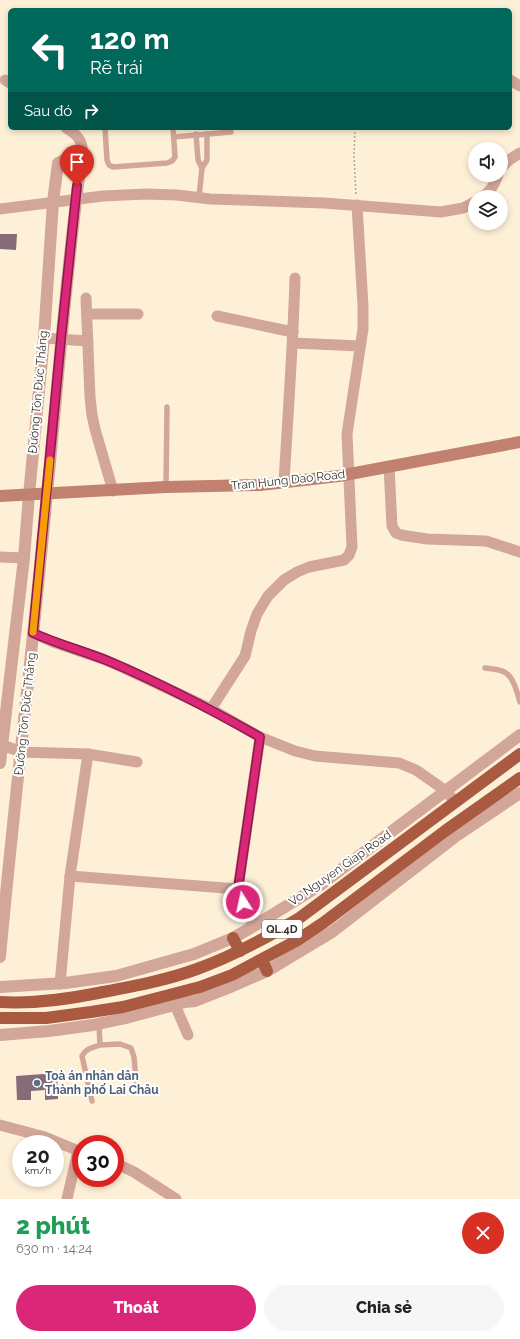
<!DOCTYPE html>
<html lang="vi">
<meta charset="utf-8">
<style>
:root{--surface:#fff;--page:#f6f6f6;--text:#202124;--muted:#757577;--accent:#db2777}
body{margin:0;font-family:Raleway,sans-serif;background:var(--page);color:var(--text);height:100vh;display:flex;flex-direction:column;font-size:15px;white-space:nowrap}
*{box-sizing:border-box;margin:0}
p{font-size:13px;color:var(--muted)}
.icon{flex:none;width:22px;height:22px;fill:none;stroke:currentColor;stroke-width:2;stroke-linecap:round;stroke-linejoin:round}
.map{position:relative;height:1199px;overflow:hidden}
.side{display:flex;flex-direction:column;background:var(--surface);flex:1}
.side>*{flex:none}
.top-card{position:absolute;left:8px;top:8px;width:504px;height:122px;border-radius:6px;box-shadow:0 2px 6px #0003;background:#00695c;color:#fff;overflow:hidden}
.controls{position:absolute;left:468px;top:142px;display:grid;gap:8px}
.controls a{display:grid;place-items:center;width:40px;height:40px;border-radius:50%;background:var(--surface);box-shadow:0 2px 6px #0003;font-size:20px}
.speed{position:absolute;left:12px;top:1135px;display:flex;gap:8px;font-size:20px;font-weight:700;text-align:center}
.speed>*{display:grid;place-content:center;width:52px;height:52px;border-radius:50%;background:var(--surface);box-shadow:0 2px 6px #0003;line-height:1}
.speed small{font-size:10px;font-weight:400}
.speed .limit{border:6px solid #d22;background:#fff;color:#111}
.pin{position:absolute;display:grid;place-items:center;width:34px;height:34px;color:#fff;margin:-41px -17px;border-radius:50% 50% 50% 0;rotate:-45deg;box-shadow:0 0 4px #0007}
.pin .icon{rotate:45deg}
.me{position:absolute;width:44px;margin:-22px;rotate:350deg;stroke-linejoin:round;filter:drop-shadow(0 0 3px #0008)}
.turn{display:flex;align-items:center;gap:14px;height:84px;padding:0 16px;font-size:18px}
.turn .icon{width:52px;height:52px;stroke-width:2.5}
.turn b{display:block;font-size:28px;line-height:34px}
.then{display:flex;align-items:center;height:38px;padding:0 16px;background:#0003;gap:8px;font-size:15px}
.round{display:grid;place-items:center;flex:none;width:42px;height:42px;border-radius:21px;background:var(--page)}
.headline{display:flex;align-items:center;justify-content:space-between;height:68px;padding:0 16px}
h1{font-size:24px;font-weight:800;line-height:30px;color:#1e9e55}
.action{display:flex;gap:8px;margin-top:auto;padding:8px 16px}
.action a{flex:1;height:46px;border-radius:24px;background:var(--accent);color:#fff;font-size:16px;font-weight:800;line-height:46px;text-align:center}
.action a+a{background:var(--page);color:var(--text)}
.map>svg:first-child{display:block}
</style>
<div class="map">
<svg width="520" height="1199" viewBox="0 0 520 1199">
<rect width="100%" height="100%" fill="#fef0d7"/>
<g fill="#856c78">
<polygon points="0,234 17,234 16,250 0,249"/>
<polygon points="57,1073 58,1099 45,1100 45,1090 31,1091 31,1100 17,1100 16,1076"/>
</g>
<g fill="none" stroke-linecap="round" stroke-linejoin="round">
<polyline stroke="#b2a794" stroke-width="1.5" stroke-dasharray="2 2" stroke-linecap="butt" points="355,128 354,155 356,196"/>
<g stroke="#d2a799" stroke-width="5.5">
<polyline points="105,128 107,160 109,165 113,167 167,163 172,161 175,157 173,128"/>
<polyline points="196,134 198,160 202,168"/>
<polyline points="174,137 231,132"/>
<polyline points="199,197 202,168 207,160 207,134"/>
<polyline points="166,487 167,407"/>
<path d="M485,668c6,1 12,1 17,3 11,3 15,21 18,31"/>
<polyline points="100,1045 120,1044 131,1048 134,1057 137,1091"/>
<path d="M92,1101l-10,-45c4,-8 10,-8 18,-11l-1,-21"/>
</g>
<g stroke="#d2a799" stroke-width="11">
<polyline points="5,80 10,83"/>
<polyline points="510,80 520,86"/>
<path d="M66,128c15,8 19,18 15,34"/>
<polyline points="501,168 509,160 520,153"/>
<path d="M482,197c9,-6 12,-12 16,-22"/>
<polyline points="0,209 103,196 146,194 177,195 210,199 324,203 441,212 463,208 475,202"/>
<polyline points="86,298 90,397 92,415 95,429 113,491"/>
<polyline points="87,314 138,314"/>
<polyline points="217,316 293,332"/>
<polyline points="44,338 88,341"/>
<polyline points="293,343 360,346"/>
<polyline points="389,466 392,526 396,533 401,535 427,539 486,541 520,552"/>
<path d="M284,482c4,-68 9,-136 11,-204"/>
<polyline points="0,557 24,558"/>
<polyline points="33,633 53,642 103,659 124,668 211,709 260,737 295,751 315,756 399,763 416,770 446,791 455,802"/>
<polyline points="211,709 245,656 251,631 257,614 268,596 284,580 297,572 309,567 344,560 349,555 352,547 347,434 363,329 363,306 357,205"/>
<polyline points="0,744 21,752 88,754 137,762"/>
<polyline points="70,876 238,889"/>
<polyline points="254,926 243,902 238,889 260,737"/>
<polyline points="60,984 70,876 88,754"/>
<polyline points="175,1005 188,1035"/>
<polyline points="0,1125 45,1137 81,1152"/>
<polyline points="115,1163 134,1172 176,1199"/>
<polyline points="67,1199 78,1151"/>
</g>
<g stroke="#d2a799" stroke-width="12">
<path d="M0,763l24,-205 5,-63 15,-157 9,-136 5,-39 4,-2 19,1c-15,110 -23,221 -34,331 -14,155 -33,309 -47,464"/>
<polyline points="0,987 65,983 116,976 194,954 233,938 254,926 319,886 520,735"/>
<polyline points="0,1035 49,1031 93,1025 126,1018 185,1002 195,1001 228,988 267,971 332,932 456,836 520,793"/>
</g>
<polyline stroke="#c0826e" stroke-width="12" points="0,496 166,487 260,485 339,476 520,442"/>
<g stroke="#aa5a40" stroke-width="12">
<polyline points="233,938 240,951"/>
<polyline points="262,960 267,971"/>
<path d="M0,1002c34,2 69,-3 103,-10 32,-6 64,-12 94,-23 36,-13 69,-31 101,-50l222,-165"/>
<polyline points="0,1018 46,1018 91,1012 123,1007 200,987 232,975 296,941 323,923 445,831 520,778"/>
</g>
</g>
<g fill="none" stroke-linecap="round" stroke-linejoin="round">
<defs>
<path id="route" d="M77,186l-16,153 -28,294c27,12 54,19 80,30 51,22 99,47 147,74l-22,152 5,13"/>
</defs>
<use href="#route" stroke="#8e194d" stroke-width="10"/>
<use href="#route" stroke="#db2777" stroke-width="7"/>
<polyline stroke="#f59e0b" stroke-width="7" points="33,632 50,460"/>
</g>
<circle fill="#5c6f8a" stroke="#fff" stroke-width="1.5" cx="37" cy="1083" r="4"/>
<g text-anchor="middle" stroke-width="4" stroke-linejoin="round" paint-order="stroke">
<rect fill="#fff" stroke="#736f68" stroke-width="1" x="262" y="920" width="40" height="18" rx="3"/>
<g font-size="11" font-weight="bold" fill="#373128">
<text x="282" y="933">QL.4D</text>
</g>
<g font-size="12" fill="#373128" stroke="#fff">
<text transform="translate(38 392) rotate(-85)" y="4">Đường Tôn Đức Thắng</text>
<text transform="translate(288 480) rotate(-6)" y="4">Tran Hung Dao Road</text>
<text transform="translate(25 714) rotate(-84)" y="4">Đường Tôn Đức Thắng</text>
<text transform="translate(340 868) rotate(-35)" y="4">Vo Nguyen Giap Road</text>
</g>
<g font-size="12" font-weight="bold" fill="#4e5e75" stroke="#fff" text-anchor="start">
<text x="45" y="1080">Toà án nhân dân<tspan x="45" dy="14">Thành phố Lai Châu</tspan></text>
</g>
</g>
</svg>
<div class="controls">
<a><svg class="icon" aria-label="sound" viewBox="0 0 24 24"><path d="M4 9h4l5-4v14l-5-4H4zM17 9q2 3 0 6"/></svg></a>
<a><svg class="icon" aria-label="layers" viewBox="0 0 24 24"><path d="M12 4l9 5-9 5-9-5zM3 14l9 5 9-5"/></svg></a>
</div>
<div class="speed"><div>20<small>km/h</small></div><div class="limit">30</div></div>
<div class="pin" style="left:77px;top:186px;background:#d93025"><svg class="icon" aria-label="arrive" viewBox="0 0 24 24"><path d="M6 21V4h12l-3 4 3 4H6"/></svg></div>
<svg class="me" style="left:243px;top:902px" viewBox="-20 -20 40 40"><circle r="17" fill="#db2777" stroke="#fff" stroke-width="3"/><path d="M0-11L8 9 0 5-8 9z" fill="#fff"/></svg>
<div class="top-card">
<div class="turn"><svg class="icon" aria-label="left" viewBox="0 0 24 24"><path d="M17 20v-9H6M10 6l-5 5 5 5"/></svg><div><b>120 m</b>Rẽ trái</div></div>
<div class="then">Sau đó<svg class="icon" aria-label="right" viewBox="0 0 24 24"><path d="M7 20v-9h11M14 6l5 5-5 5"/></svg></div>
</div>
</div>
<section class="side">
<div class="headline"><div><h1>2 phút</h1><p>630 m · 14:24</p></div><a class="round" style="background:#d93025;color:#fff"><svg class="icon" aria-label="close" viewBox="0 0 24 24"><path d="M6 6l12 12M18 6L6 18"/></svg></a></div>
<div class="action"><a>Thoát</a><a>Chia sẻ</a></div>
</section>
